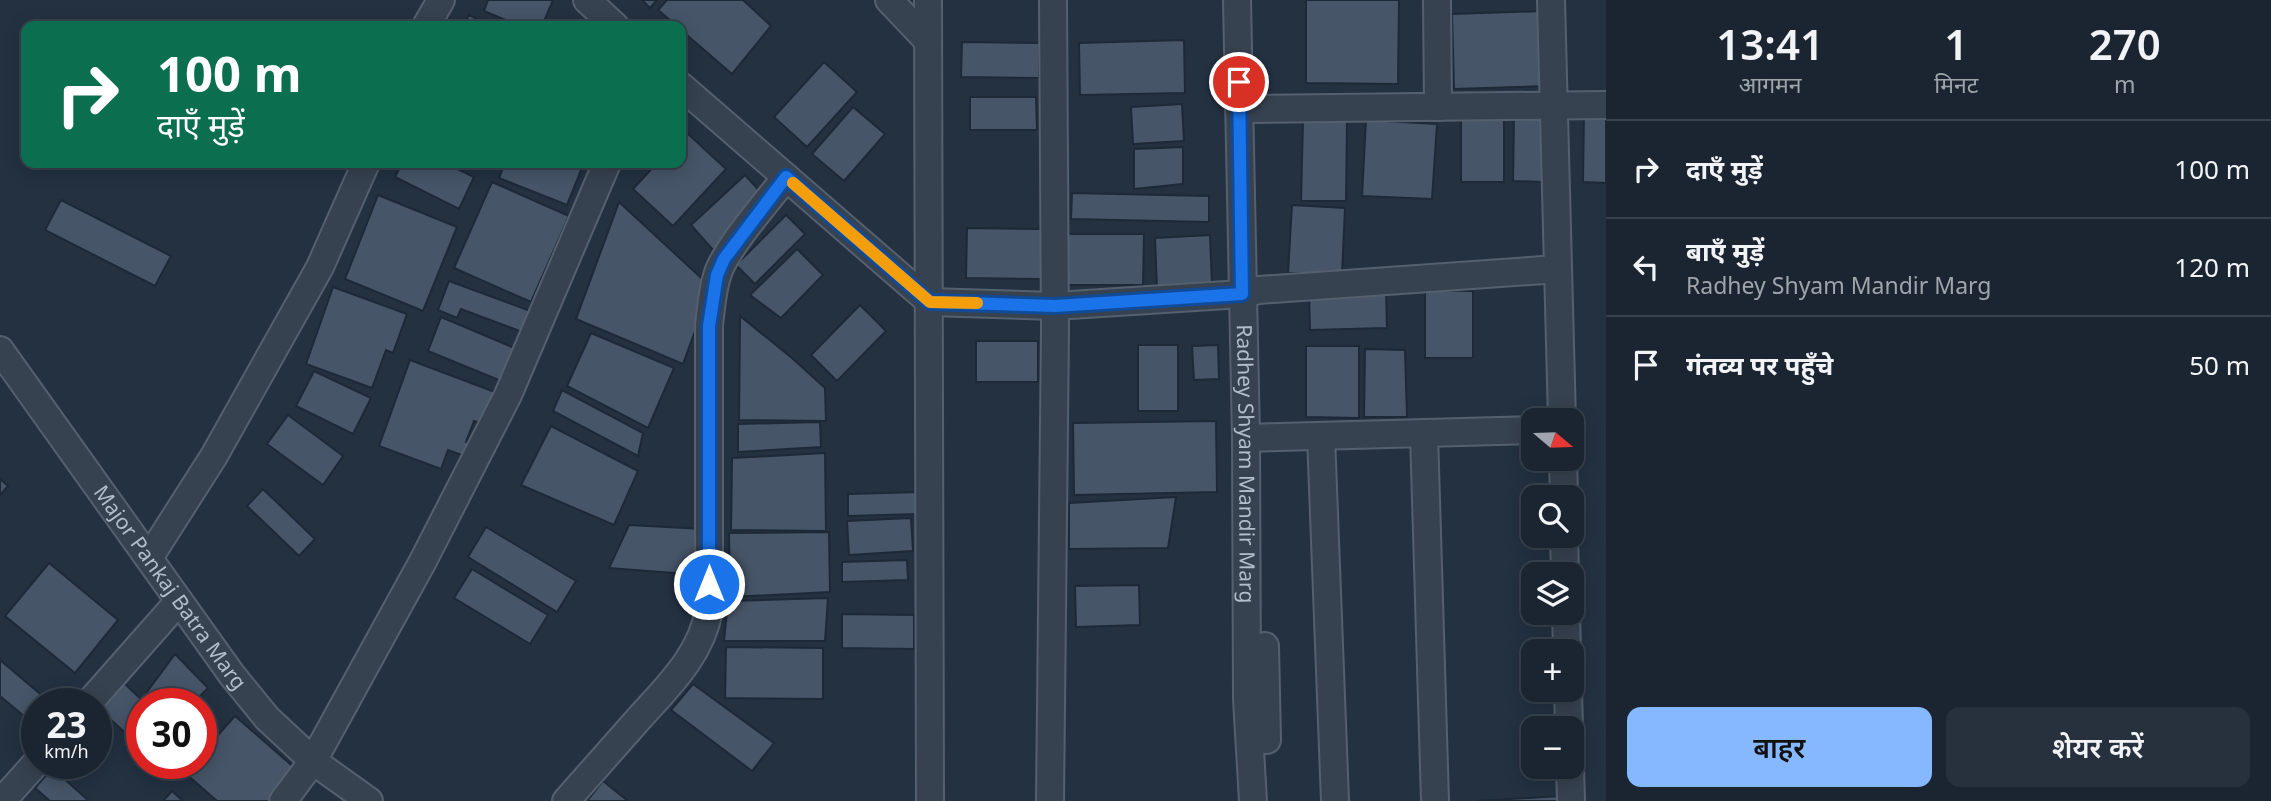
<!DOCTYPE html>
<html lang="hi">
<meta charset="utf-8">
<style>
:root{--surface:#1a2531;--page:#27313d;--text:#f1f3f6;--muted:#9fa5ab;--line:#38424d;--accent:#85b8ff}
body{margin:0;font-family:"Noto Sans","Noto Sans Devanagari",sans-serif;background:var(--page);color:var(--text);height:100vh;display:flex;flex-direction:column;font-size:26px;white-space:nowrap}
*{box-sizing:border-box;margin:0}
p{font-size:23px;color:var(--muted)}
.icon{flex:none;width:38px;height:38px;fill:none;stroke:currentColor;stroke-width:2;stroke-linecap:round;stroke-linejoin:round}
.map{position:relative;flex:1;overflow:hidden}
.drawer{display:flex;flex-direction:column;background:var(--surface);width:665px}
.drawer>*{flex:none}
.hud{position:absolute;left:21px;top:21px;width:665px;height:147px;border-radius:14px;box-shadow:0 4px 18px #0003,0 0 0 2px var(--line);background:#0b6e4f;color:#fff;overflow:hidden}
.needle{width:46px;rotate:109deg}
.buttons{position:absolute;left:1521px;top:408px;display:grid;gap:14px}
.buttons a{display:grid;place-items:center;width:63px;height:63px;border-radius:14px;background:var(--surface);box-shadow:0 4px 18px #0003,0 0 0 2px var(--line);font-size:35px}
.speed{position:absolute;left:21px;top:688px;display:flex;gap:14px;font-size:35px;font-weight:700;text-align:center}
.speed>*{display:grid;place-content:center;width:91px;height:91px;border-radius:50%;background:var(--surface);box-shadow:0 4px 18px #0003,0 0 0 2px var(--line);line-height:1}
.speed small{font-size:18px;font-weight:400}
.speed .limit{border:10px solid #d22;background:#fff;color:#111}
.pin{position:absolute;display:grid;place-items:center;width:60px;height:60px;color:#fff;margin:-30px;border:4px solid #fff;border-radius:50%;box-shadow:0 2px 7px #0007}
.me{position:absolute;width:77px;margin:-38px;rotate:0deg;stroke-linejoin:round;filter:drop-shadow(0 0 5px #0008)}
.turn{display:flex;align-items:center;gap:24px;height:147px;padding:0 21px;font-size:32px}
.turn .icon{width:91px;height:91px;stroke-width:2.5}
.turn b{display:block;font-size:49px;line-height:60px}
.eta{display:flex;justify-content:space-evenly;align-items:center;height:119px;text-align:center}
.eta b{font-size:42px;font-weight:600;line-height:49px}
.button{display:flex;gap:14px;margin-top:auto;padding:14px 21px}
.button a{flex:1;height:80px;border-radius:14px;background:var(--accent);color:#111;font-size:28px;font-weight:600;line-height:80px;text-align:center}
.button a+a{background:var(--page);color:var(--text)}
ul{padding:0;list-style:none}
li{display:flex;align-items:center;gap:21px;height:98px;padding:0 21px;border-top:2px solid var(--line)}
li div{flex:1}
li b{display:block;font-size:26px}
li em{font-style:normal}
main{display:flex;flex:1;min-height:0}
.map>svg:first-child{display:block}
</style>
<main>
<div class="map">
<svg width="1606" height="801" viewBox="0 0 1606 801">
<rect width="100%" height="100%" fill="#233141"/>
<g fill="#465568" stroke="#1e2938" stroke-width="2">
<polygon points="488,0 553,0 542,26 520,26 484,11"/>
<polygon points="642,0 657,0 650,8"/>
<polygon points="667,0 743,0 771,26 732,74 681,30 681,26 677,26 658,10"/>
<polygon points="1306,0 1399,0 1398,84 1306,83"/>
<polygon points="1544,11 1546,86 1454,89 1452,14"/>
<polygon points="469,15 491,26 463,26"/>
<polygon points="1184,40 1185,93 1080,95 1079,43"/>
<polygon points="962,42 1040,43 1039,78 961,77"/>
<polygon points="824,62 857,92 807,147 774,117"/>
<polygon points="970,97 1036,97 1037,130 970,130"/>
<polygon points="1182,104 1184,141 1133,144 1131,107"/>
<polygon points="853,107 885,134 844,181 812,154"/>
<polygon points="1584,110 1606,110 1606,183 1583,182"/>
<rect x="1461" y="115" width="43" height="67"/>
<polygon points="1514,117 1545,118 1543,182 1513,181"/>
<polygon points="1303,120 1347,121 1346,201 1301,201"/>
<polygon points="1366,120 1437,124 1432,199 1362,196"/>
<polygon points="686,132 726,169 673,226 633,189 657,163 681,163 681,138"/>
<polygon points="1183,147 1183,184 1134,189 1134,149"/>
<polygon points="402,163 445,163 474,177 459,209 395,177"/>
<polygon points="505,163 584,163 567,205 499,178"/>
<polygon points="745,175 767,199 713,250 691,225"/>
<polygon points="492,182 569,216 531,302 454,268"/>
<polygon points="1072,193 1209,196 1209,222 1071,219"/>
<polygon points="378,195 457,227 423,311 345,279"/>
<polygon points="61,200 171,256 155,286 45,230"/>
<polygon points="619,202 711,287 683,364 576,319"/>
<polygon points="1292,205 1345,208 1342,275 1288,273"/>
<polygon points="786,215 805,234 755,284 736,265"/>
<polygon points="967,228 1043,229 1042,279 966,278"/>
<polygon points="1062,234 1144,234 1143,285 1062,285"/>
<polygon points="1210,235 1212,285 1157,288 1155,238"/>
<polygon points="797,249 823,275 781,318 750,295"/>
<polygon points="449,281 533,312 525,333 461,309 457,318 438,310"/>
<polygon points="333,287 407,314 393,353 386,350 372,388 306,364"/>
<polygon points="1425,290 1473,291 1473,358 1425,358"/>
<polygon points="1386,291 1387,328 1310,330 1309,293"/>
<polygon points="860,305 886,331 837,381 811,355"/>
<polygon points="740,316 792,358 825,388 826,421 739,420"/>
<polygon points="441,317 519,350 506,383 428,351"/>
<polygon points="591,333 674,368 648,428 567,386"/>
<rect x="976" y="341" width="62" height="41"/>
<rect x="1138" y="345" width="40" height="66"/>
<polygon points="1218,345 1219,379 1194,380 1192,346"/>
<polygon points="1306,346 1359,346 1359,418 1306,417"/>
<polygon points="1365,349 1405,350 1407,417 1364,417"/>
<polygon points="410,360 495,392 483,424 474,421 466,442 475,445 470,458 448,450 441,469 379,446"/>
<polygon points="314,371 371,398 353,434 296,406"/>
<polygon points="562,390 643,433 638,456 553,411"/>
<polygon points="288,415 343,456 323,485 267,444"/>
<polygon points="1216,421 1217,492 1074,495 1073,423"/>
<polygon points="820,422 821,447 738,452 738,424"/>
<polygon points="551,426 638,471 614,525 521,485"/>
<polygon points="825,453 826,531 731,530 732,458"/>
<polygon points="0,479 8,486 0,495"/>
<polygon points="263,489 315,539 299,556 247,506"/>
<polygon points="919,492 920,514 848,516 848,494"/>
<polygon points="1176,497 1168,548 1069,549 1069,503"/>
<polygon points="911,518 913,551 849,555 847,521"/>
<polygon points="629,525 704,529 700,575 609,568"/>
<polygon points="486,527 576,581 557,612 468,557"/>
<polygon points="829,532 830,592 730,597 729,533"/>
<polygon points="907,560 908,580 842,582 842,562"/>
<polygon points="49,563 118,620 75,673 5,616"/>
<polygon points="472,569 548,615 530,644 454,598"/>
<polygon points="1139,585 1140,625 1076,627 1075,586"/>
<polygon points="828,598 825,641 724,641 728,601"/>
<polygon points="842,614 914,615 914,649 842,648"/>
<polygon points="726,647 823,648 823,699 725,698"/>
<polygon points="175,654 208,688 192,704 162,704 147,692"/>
<polygon points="0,660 52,704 37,704 37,727 0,696"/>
<polygon points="123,682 146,704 142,704 142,748 99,709"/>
<polygon points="693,684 774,743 752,771 671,710"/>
<polygon points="235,716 297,770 270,801 217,801 185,773 194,763 201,763 201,754"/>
<polygon points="52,768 89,801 50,801 35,788"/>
<polygon points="603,781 628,801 587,801"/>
<polygon points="172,791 183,801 163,801"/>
<polygon points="1560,796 1560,801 1477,801"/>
</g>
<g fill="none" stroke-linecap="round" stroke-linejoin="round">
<defs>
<g id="minor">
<polyline points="587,0 615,26"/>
<polyline points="889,0 927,40"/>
<polyline points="928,0 930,801"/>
<path id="s1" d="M1237,0l9,438 1,261 6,102"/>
<polyline points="1437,0 1438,107"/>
<polyline points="1551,0 1562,420"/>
<polyline points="426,26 441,0"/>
<polyline points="681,86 930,302 1055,306 1242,294 1259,290 1558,269"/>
<polyline points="1239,109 1606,105"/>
<path id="s2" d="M0,350l232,325 35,43 46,43 56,40"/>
<polyline points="1424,433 1435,801"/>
<polyline points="1321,436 1335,801"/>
<polyline points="1246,438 1533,430"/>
<polyline points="1563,458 1564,497"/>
<polyline points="1564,536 1565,574"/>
<polyline points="149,558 214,456 320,267 366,163"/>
<polyline points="1566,612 1567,651"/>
<polyline points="1265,646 1267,740"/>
<polyline points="1568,690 1569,728"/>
<polyline points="88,704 179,601"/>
<polyline points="1570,766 1571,801"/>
<polyline points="2,801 37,762"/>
<polyline points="283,801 313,761 423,561 508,395 607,163"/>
<path d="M566,801c23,-26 46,-52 69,-78 30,-34 66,-66 74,-113v-285c2,-16 3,-33 8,-49 7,-26 51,-75 69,-99"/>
<polyline points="1050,801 1055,329 1053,0"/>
</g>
</defs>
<use href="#minor" stroke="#55606e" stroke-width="30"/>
<use href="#minor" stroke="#374251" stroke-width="26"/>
</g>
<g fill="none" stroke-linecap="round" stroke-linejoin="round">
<defs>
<polyline id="route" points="709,584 709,326 717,275 724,259 786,177 930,302 1055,306 1242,294 1239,82"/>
</defs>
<use href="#route" stroke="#114b97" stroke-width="18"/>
<use href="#route" stroke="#1a73e8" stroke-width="12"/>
<polyline stroke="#f59e0b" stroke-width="12" points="793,183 930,302 977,303"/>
</g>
<g text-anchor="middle" stroke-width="7" stroke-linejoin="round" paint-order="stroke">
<g font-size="21" fill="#b4bdcb" stroke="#1c2736">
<text dy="7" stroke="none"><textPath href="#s1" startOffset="464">Radhey Shyam Mandir Marg</textPath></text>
<text dy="7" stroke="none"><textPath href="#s2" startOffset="292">Major Pankaj Batra Marg</textPath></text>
</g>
</g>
</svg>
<div class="buttons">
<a><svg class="needle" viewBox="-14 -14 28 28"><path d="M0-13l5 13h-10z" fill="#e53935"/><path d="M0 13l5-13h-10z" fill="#9fa5ab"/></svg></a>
<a><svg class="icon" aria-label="search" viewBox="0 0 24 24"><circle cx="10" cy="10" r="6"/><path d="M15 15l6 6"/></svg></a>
<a><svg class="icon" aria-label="layers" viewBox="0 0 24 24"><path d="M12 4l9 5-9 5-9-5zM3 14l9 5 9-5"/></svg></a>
<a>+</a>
<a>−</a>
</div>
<div class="speed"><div>23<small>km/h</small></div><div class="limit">30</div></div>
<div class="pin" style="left:1239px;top:82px;background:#d93025"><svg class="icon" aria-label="arrive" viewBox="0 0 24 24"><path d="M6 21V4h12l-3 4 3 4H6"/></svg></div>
<svg class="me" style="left:709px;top:584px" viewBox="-20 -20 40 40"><circle r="17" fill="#1a73e8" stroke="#fff" stroke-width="3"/><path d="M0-11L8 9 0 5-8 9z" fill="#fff"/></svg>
<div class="hud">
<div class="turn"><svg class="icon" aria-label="right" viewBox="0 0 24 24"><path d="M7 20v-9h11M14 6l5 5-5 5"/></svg><div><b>100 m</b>दाएँ मुड़ें</div></div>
</div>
</div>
<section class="drawer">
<div class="eta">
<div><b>13:41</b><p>आगमन</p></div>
<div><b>1</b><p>मिनट</p></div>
<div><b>270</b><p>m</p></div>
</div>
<ul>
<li><svg class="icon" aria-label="right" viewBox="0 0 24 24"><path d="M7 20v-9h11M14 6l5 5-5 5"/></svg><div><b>दाएँ मुड़ें</b></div><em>100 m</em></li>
<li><svg class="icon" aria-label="left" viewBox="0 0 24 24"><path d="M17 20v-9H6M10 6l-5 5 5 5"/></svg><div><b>बाएँ मुड़ें</b><p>Radhey Shyam Mandir Marg</p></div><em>120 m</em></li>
<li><svg class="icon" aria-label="arrive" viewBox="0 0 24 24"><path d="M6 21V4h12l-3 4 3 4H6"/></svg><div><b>गंतव्य पर पहुँचे</b></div><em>50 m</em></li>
</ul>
<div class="button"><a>बाहर</a><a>शेयर करें</a></div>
</section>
</main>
